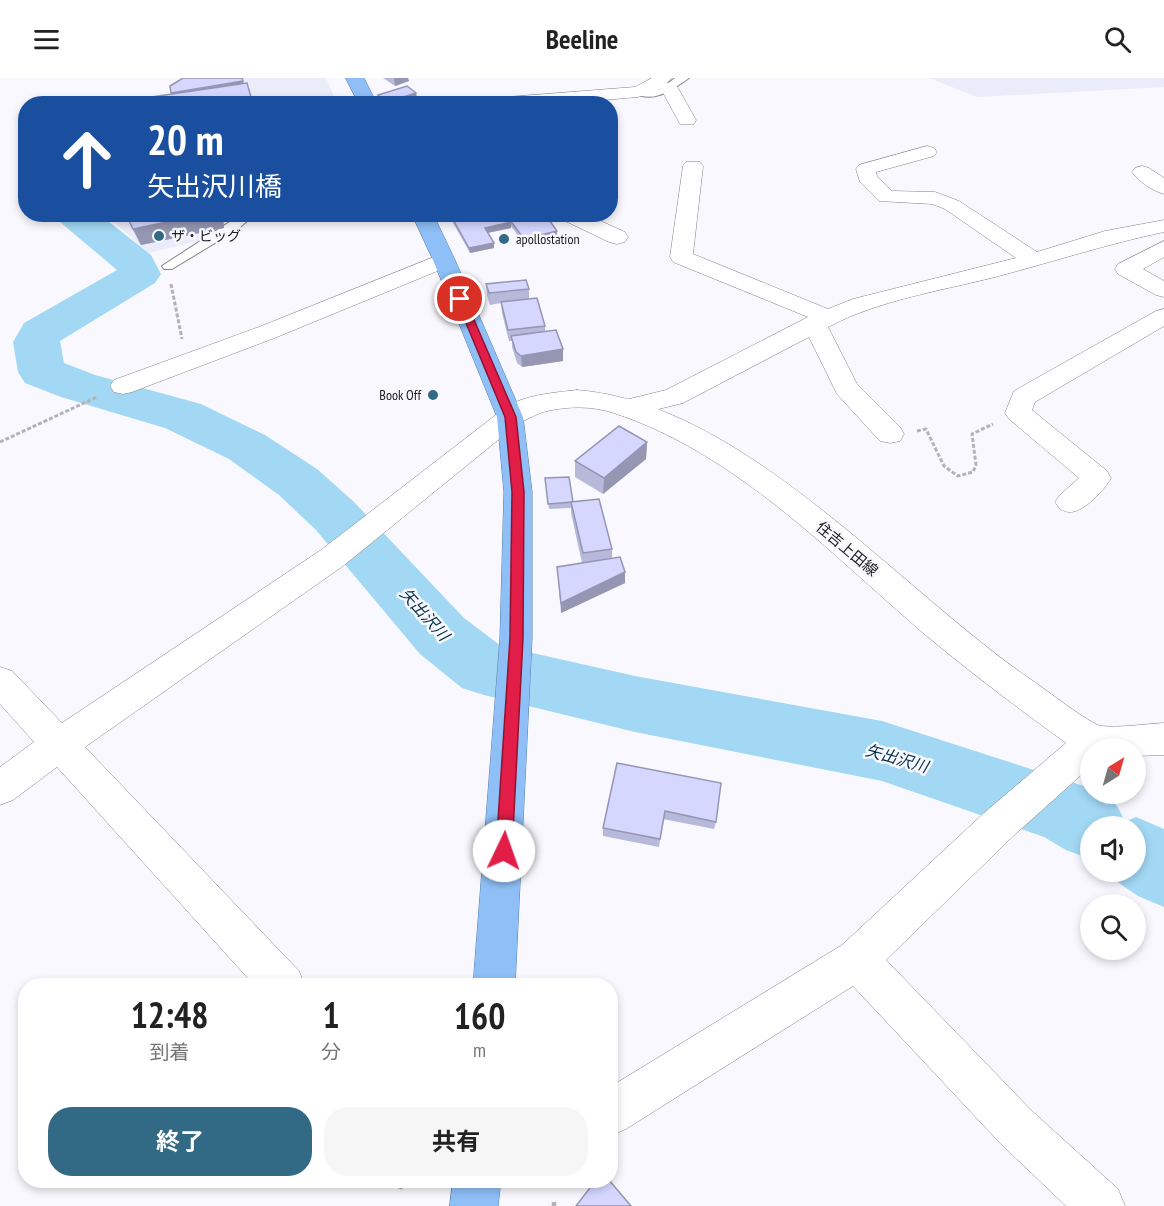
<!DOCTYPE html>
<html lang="ja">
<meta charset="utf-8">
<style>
:root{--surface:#fff;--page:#f6f6f6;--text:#222;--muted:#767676;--accent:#326984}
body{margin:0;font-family:"PT Sans Narrow","Noto Sans JP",sans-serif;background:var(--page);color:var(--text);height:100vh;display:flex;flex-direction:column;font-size:22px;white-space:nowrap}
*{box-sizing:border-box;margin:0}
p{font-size:20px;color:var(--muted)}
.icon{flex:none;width:33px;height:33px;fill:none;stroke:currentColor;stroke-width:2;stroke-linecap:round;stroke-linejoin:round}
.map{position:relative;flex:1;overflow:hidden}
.side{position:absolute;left:18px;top:900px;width:600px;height:210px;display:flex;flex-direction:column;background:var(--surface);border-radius:24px;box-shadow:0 3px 9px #0003}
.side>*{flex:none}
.hud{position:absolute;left:18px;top:18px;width:600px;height:126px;border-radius:24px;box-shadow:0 3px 9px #0003;background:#1a4fa0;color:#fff;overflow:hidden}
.needle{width:39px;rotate:37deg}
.fabs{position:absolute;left:1080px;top:660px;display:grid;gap:12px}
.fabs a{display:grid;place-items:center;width:66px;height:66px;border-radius:50%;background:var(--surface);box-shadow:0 3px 9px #0003;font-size:30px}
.pin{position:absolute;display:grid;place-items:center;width:51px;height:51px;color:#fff;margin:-26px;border:3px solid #fff;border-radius:50%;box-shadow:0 2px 6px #0007}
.me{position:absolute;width:66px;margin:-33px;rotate:3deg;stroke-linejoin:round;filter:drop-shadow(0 0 4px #0008)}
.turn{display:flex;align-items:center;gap:21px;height:126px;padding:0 30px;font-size:27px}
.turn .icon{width:78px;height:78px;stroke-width:2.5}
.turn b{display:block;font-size:42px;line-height:51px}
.eta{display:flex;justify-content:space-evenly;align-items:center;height:102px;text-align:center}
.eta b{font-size:36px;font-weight:700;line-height:42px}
.cta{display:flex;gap:12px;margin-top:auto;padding:12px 30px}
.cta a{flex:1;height:69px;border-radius:24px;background:var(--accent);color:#fff;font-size:24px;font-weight:700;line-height:69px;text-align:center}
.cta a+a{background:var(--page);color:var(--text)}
header{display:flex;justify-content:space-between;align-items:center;height:78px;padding:0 30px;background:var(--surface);font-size:27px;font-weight:700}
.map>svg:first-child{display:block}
</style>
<header><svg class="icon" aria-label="menu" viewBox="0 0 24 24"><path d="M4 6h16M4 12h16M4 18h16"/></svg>Beeline<svg class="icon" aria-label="search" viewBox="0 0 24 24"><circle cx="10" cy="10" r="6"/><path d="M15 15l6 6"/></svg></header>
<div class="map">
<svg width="1164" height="1128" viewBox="0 0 1164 1128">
<rect width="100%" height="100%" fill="#f8f8fe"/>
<g fill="#ebecf9">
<polygon points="202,0 326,0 337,25 171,26"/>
<polygon points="929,0 1164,0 1164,9 977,19"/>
<polygon points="107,137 241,137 229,138 229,150 200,163 148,175"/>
</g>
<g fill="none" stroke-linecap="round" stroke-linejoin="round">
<path fill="#a2d8f4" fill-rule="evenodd" d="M55,136h44l52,41 10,19 -6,9 -95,58 4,22 31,12 106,29 64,31 52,34 37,33 110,116 37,28 134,30 247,45 208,67v6c22,0 27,10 35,28l11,-5 28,12v78l-26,-11 -28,-19 -2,-5h28v-46h-46v33l-24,-9 -22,-13 -162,-56 -247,-49 -151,-37 -22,-7 -42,-34 -104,-124 -37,-35 -50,-36 -64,-31 -104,-31 -36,-14 -7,-11 -5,-30 11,-19 93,-53 -57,-48z"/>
<defs>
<g id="service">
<path d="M675,0h14c-16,11 -36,27 -56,14l5,-3 21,1z"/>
<polygon points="242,136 255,136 238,151 172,191 164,191 162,188"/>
</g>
<g id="minor">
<polygon points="652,0 671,0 667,5 675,6 678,10 696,42 694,46 680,46 661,11 638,19 558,26 472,26 481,21 635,9"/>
<path d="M927,68l7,2 3,4 -3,4 -58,16 1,4 15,15 43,1 24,9 78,51 68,-21 59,-11v12c-57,12 -112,30 -169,45 -55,14 -116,23 -167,50l29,57 43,43 4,7 -4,7 -10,2 -10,-2 -43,-47 -28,-57 -126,66 -57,14 -9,-3 -4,-6 4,-6 49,-12 142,-73 -135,-55 -3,-5 13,-91 3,-4h14l3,4 -10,88 135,55 25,-10 163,-41 -71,-49 -13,-5 -53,-3 -19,-19 -4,-13 3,-4z"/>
<path d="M1142,88l7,2 15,10v16c-11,-3 -25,-12 -32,-22l3,-4z"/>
<polygon points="556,136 585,136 625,154 628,159 625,164 617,166 609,164 559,140"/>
<polygon points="1164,163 1164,179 1143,191 1164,203 1164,219 1156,217 1118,196 1115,191 1118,186"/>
<polygon points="444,175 452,177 455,182 452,187 277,259 132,314 123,316 114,314 110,308 114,302 259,249"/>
<path d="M1164,231v17l-129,76 -3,8 75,61 4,7c-6,11 -27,35 -42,34 -3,0 -6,-2 -9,-3l-5,-7 5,-7 19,-17 -70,-59 -4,-6 9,-22 142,-80z"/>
<polygon points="510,330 519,333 523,339 519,345 343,488 85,669 299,893 305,908 255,908 57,689 13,722 0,727 0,689 34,664 0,626 0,589 12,593 62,645 321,472 501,333"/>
<polygon points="1093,648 1106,653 1111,664 1108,670 1090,670 1090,689 1010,761 886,882 1032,1033 1118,1111 1125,1128 1066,1128 1000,1065 853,908 626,1051 610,1058 610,1009 842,867 984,735 1080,653"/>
</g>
<path id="secondary" d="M577,312c167,13 322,200 456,291 12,8 57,43 68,45 20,2 43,-2 63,-3v32l-28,1v-8h-46v9l-10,-4c-54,-39 -107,-78 -158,-121 -94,-81 -187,-179 -308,-219 -21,-7 -45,-7 -67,-2 -17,4 -28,17 -46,12l-4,-6c13,-22 57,-24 80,-27z"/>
<g id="trunk">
<polygon points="346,0 364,0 377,26 359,26"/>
<polygon points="412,136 433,136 455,182 523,339 532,414 532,560 515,908 473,908 500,560 504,414 497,339 433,182"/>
<polygon points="453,1102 501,1102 498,1128 450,1128"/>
</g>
</defs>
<use href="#service" stroke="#838388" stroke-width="2"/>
<use href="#minor" stroke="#838388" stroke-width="1"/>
<use href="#secondary" stroke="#838388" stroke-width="1"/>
<use href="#trunk" stroke="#557dac" stroke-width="1"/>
<g stroke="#b2b2b7" stroke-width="3" stroke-dasharray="4 2" stroke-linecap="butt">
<polyline points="171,206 182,261"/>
<polyline points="917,353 926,351 944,388 958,398 973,394 976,387 972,356 993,346"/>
<polyline points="0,364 97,319"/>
</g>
<g stroke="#b2b2b7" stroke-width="4.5" stroke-dasharray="6 4" stroke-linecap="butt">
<polyline points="400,1111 403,1102"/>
<polyline points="554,1124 554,1128"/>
</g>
<use href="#service" fill="#fff" fill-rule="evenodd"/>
<use href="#minor" fill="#fff" fill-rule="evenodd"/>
<use href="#secondary" fill="#fff" fill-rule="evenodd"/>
<use href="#trunk" fill="#8ebff7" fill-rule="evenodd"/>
</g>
<g fill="#b7b9db">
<polygon points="383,0 408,0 409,3 395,8"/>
<polygon points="416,15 417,20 399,26 383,26 379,22 378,17"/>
<polygon points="107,136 224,136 223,137 224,150 141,167 126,139 114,144"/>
<polygon points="448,136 479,136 482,141 504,137 557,159 524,166 511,148 511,150 488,155 494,165 494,170 470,175"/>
<polygon points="486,206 529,211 529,220 545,248 545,254 563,283 522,289 517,285 512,269 512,263 509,263 502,235 501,225 490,227 487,218"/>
<polygon points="647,364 646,381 603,416 575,399 575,383"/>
<polygon points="545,400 573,424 612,471 612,481 625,494 625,505 561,535 557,489 582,485 571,435 571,430 549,431"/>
<polygon points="617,685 716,744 714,751 663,741 659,769 603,758 603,750"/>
</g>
<g fill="#9596b2">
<polygon points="394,0 408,0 409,3 395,8"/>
<polygon points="243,3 248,18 174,26 171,15"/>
<polygon points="416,15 417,20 399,26 387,26 387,24"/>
<polygon points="111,136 125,136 126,139 114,144"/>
<polygon points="205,136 224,136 223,137 224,150 141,167 133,151"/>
<polygon points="511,144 511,150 486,155 485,150"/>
<polygon points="557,153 557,159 524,166 524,161"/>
<polygon points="494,165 494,170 470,175 469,170"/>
<polygon points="563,271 563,283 522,289 521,278"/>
<polygon points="647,364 646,381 603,416 604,400"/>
<polygon points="625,494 625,505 561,535 561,525"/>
</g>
<g fill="#d5d7ff" stroke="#9596b2" stroke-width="1.5">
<polygon points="183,0 242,0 243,3 171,15 170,8"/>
<polygon points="247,5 253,26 128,26 138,21"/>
<polygon points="407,8 416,15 387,24 378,17"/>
<polygon points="126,136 205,136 133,151"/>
<polygon points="450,136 479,136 482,141 506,136 545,136 557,153 524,161 510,142 511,144 485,150 494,165 469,170"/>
<polygon points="526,202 529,211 489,215 486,206"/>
<polygon points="537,220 545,248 508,252 501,224"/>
<polygon points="556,252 563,271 521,278 516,274 511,258"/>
<polygon points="619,348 647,364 604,400 575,383"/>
<polygon points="569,399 573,424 548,426 545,400"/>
<polygon points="599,421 612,471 583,475 571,424"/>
<polygon points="620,479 625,494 561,525 557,489"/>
<polygon points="617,685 721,705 716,744 665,733 660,761 603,750"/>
<polygon points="596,1102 609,1102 631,1128 576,1128"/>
</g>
<polygon fill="#e11d48" stroke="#92132f" stroke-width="1.5" points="460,218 465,221 516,339 524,414 523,560 512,773 509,779 504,781 498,779 496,773 510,560 512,414 505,339 456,221"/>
<g fill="#326984" stroke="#f8f8fe" stroke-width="2">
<circle cx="159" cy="158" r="6"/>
<circle cx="504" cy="161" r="6"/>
<circle cx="433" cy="317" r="6"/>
</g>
<g text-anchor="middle" stroke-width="5" stroke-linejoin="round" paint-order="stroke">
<g font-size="14" fill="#202123" stroke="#f8f8fe" text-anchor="start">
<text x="171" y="163">ザ・ビッグ</text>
<text x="516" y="166">apollostation</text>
<text x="421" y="322" text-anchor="end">Book Off</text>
</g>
<g font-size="15" fill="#202123" stroke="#f8f8fe">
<text transform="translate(847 471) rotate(40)" y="5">住吉上田線</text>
</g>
<g font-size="16" font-style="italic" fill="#013245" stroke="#f8f8fe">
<text transform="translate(425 536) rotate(48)" y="6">矢出沢川</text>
<text transform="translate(897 680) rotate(16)" y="6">矢出沢川</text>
</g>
</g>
</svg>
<div class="fabs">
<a><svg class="needle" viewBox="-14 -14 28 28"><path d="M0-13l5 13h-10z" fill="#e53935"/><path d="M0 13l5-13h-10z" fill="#767676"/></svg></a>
<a><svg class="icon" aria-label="sound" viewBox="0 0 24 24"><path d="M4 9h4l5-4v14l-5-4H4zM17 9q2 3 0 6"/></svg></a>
<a><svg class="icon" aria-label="search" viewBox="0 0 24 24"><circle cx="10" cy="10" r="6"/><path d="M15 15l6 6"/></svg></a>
</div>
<div class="pin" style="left:460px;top:221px;background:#d93025"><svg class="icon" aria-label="arrive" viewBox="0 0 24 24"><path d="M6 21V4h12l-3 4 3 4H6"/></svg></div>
<svg class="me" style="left:504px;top:773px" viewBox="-20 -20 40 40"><circle r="19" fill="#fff"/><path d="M0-13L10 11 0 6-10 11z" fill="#e11d48"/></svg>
<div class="hud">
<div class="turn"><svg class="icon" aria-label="ahead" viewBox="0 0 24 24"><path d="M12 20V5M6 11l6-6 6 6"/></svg><div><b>20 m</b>矢出沢川橋</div></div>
</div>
<section class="side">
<div class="eta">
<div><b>12:48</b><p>到着</p></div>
<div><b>1</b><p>分</p></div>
<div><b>160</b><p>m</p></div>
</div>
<div class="cta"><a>終了</a><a>共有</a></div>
</section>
</div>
